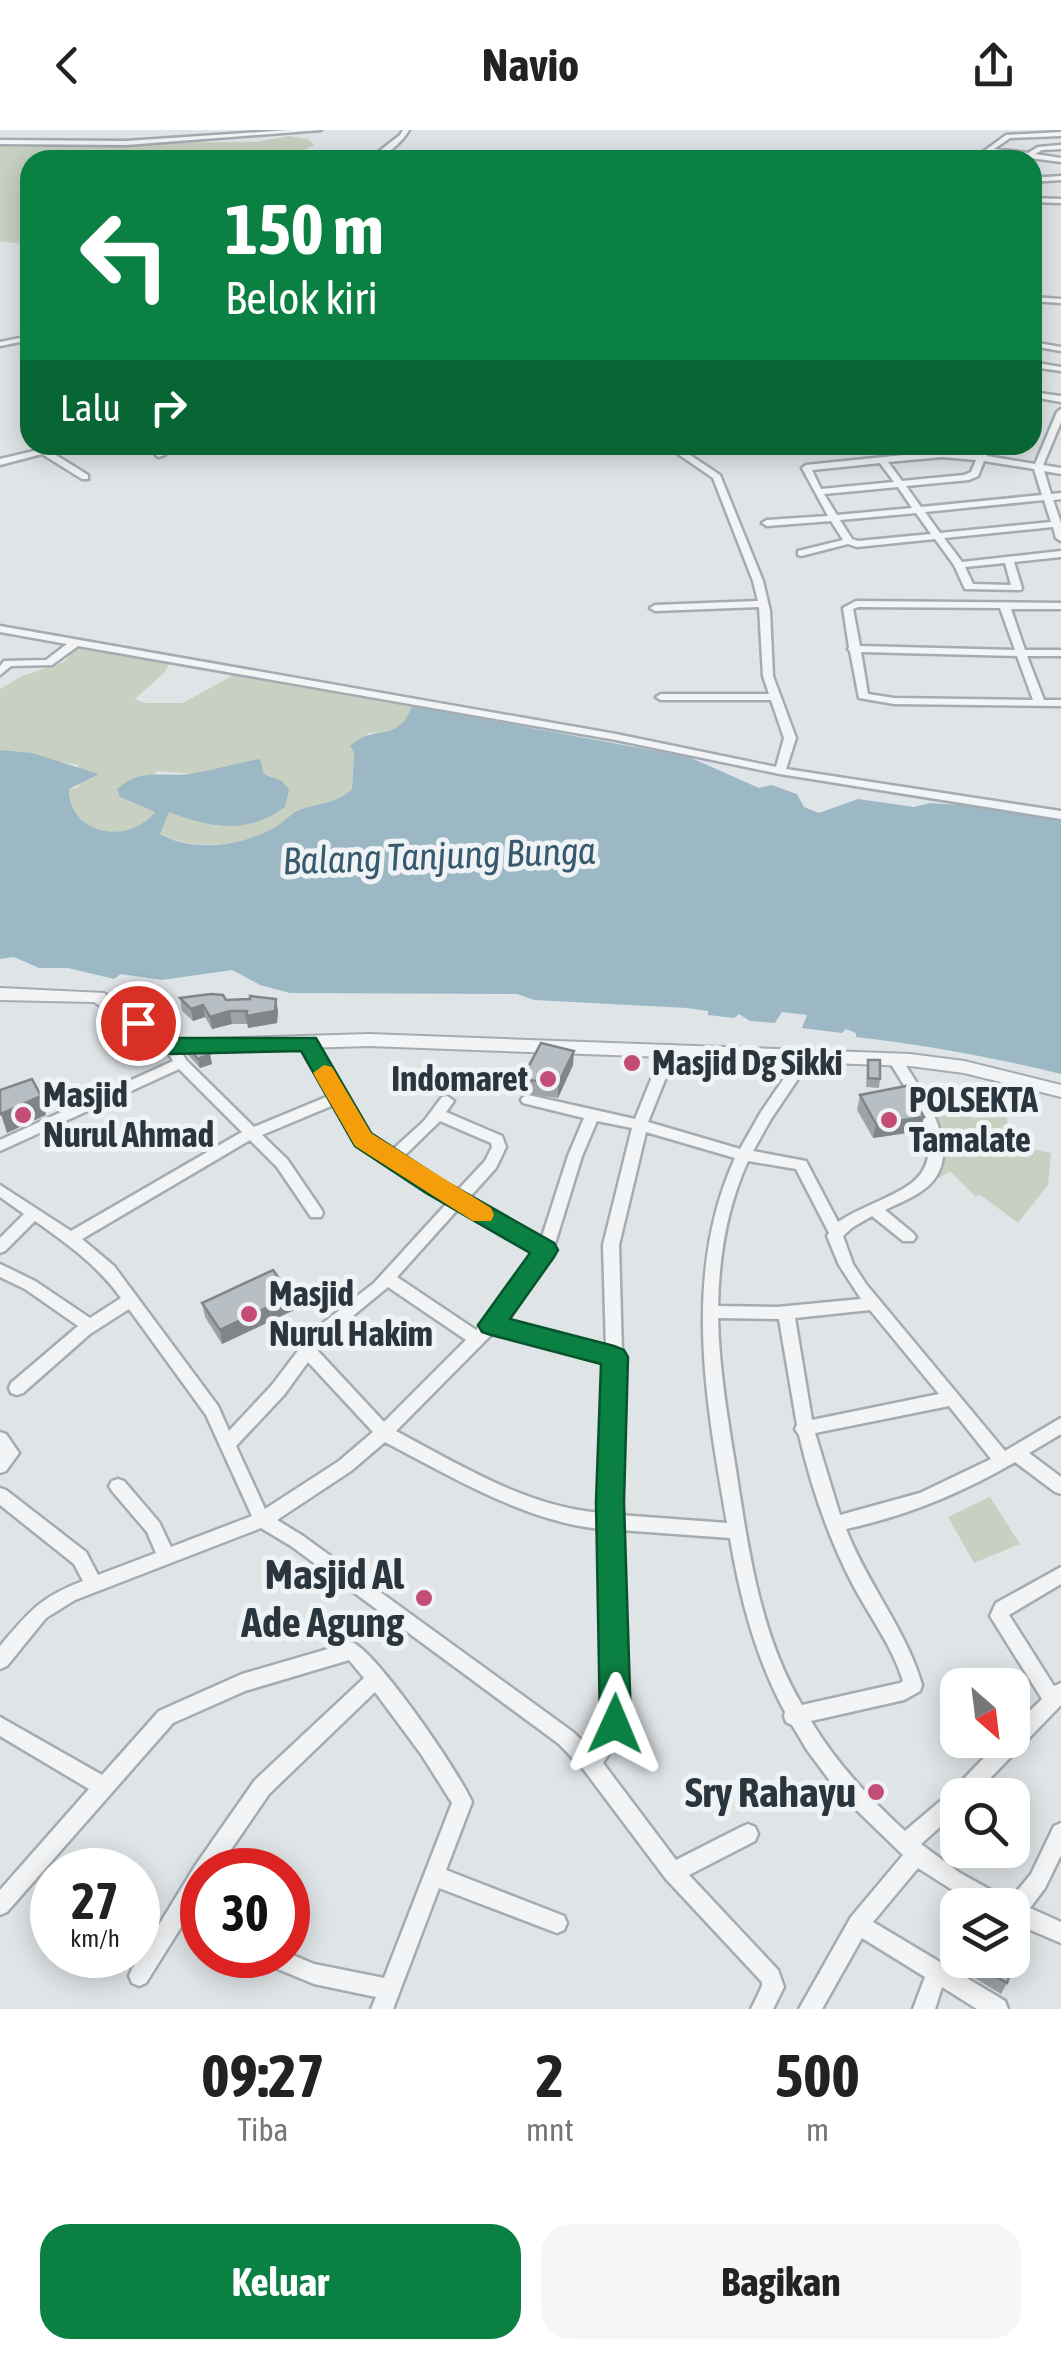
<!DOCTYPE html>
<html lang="id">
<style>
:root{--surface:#fff;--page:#f6f6f6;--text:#222;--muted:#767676;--accent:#0b8043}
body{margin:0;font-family:"Asap Condensed",sans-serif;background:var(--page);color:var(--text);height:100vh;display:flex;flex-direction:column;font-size:38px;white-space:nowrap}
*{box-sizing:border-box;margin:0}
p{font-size:32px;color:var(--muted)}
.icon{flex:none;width:55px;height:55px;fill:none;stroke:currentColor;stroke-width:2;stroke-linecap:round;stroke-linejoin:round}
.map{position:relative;height:1879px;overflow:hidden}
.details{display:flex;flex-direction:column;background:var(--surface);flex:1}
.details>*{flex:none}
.banner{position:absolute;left:20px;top:20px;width:1022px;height:305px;border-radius:30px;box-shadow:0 5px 25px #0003;background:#0b8043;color:#fff;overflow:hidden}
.needle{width:65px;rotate:152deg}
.fabs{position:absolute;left:940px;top:1538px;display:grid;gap:20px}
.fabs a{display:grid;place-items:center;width:90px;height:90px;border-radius:20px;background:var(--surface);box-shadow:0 5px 25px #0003;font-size:50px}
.speed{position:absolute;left:30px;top:1718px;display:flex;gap:20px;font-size:50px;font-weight:700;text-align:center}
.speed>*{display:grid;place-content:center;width:130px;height:130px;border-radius:50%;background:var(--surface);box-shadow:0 5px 25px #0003;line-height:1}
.speed small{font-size:25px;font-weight:400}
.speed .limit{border:15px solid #d22;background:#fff;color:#111}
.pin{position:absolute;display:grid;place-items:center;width:85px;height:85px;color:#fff;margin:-42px;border:5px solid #fff;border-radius:50%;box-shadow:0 2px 10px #0007}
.me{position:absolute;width:110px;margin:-55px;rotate:1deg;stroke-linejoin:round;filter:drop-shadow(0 0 8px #0008)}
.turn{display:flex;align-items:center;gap:35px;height:210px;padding:0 40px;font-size:45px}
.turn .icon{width:130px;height:130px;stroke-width:2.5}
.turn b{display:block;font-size:70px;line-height:85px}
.then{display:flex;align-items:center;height:95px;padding:0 40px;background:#0003;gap:20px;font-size:38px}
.eta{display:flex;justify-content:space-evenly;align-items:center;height:170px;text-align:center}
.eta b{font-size:60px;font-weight:700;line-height:70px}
.primary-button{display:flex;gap:20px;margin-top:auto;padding:20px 40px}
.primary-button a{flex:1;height:115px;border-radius:30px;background:var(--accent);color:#fff;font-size:40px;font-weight:700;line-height:115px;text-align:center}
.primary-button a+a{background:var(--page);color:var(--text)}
header{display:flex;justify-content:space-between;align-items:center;height:130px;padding:0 40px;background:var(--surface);font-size:45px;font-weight:700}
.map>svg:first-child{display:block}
</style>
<header><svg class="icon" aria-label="back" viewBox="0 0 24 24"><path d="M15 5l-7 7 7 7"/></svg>Navio<svg class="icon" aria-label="share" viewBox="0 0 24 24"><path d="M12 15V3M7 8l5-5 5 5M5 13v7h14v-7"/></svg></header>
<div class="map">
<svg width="1061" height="1879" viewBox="0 0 1061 1879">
<rect width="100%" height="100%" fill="#dfe4e7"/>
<g fill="#c8d1c1">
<polygon points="289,6 308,9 314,15 295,24 292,30 30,30 30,115 0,111 0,14 256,12"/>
<path d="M78,515l91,19 -4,8 -30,27 11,4h37l56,-31 173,34c-8,25 -19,26 -44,27l-14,19 -2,37c-14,14 -33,14 -51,20 -10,4 -17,13 -26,18 -34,20 -80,24 -115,7l8,-22 49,14 55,-50 -8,-2 -4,-14 -67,14 -35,-3 -38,26 36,15c-27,33 -84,25 -87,-23l10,-2 -1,-22 -78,-15v-61l22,-13 42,-14z"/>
<polygon points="916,959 973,964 972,988 1007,987 1010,1014 1051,1023 1048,1055 1018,1093 979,1064 976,1067 950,1041 939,1048 932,1043 946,1014"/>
<polygon points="990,1367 1020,1414 974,1433 948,1387"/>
</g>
<path fill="#9db8c5" d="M412,576l277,51 70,31 13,-3 25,9 7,13 15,6 39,-14 56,8 16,-4 29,2 102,15v254c-69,-17 -135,-29 -205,-37v-4l-10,-4 -4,4 -40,-5 5,-13 -25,-3 -7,11 -25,-2 -11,-7 -5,4 -26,-3v-4l-21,-3 -153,-8 -17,-6 -227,-1 -30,-8 -28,-15 -70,10 -41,-6 -7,5 -46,-11h-29l-25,-11 -14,2v-209l32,3 67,21 -30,15c1,47 60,56 86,23l-35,-15 -3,-8c26,-23 48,-10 78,-16 22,-4 43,-10 65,-14l4,15 18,7 7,9 -4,17c-38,28 -74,21 -116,5l-9,22c34,19 82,12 115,-7 9,-5 16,-14 26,-18 18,-6 37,-6 51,-20l2,-37 -4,-6c27,-24 47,-1 62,-40z"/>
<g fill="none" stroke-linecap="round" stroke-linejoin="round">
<defs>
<g id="minor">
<polygon points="290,0 321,0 126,15 0,14 0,10 126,11"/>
<path d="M403,0h6c-6,12 -27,30 -41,30l32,-25z"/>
<polygon points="1061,2 1061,6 1010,8 994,19 1028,23 1038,17 1061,15 1061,19 1042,20 1035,24 1061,28 1061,32 1030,28 1025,30 1023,27 990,22 979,30 972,30 1006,5"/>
<polygon points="1061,46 1061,50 1032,52 1032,48"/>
<polygon points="1032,68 1061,69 1061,73 1032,72"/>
<polygon points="1032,167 1061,169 1061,173 1032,171"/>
<polygon points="30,206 30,210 0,216 0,212"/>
<polygon points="1032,212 1061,217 1061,221 1032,216"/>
<polygon points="1032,232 1061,237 1061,241 1032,237"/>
<polygon points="1032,262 1061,266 1061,272 1032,267"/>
<path d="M1061,279v13l-18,43 18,3v6l-17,-3 7,23 10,-1v6l-8,1 8,23v18l-5,-3 -3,-11 -109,11 18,24 99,-11v6l-47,5 8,26 -1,2 -56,-1 -11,-24 -19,-26 -78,8 -9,-3 -47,12 -3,-1v-4l45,-11 -12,-19 -64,5 -5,-3 5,-3 61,-4 -26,-48 4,-3 136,-14 36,4 7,-10h8l-6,11 48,8 22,-52zM942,327l34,3 -5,12 -7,3 -62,6 -14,-19zM984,331l50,8 8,26 -121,12 -15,-21 63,-6 9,-4zM880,333l14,19 -73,7 -9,-19zM898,357l14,21 -75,7 -13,-21zM1044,370l7,22 -111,11 -15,-21zM916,383l15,21 -73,7 -6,-2 -12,-19zM1005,433l6,22 -38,-1 -8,-17z"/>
<polygon points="59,315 74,315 51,322 88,345 88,349 82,349 42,324 0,335 0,329"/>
<polygon points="146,315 155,315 165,325 158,327"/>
<polygon points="665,315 675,315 720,345 763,451 770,481 773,546 796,608 786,639 1061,681 1061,689 780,644 616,610 78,516 52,535 11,536 0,545 0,536 4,531 46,530 67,514 0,502 0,496 616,604 776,637 784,608 771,570 661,570 656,567 661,564 769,564 763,546 759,477 655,481 650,478 655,475 758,471 753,451 713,348"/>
<path d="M856,471l205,2v6h-50l14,41h36v6h-34l17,44h17v6l-167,-2 -35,-6 -9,-47 -2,-2 1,-2 -6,-39zM858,477l142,1 15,42 -155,-4 -7,-37zM861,522l156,4 16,44 -139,-2 -26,-4z"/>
<path d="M308,908l5,2 55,96 23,15 33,-30 18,-24 5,-1 7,5 -8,11 56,24 4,11 -10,21 -28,31 73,41 27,-84 16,-38 -61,-15 -2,-3 2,-3 5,-2 107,24 28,-69 7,-5 7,5 -29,72 92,27 21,-37 39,-57h10l2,3 -41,61 -18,32 53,10 32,61c22,-15 49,-22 71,-37 46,-32 -1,-91 -21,-126l7,-5 5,2c19,32 63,89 33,125 -12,14 -32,21 -48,29l28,23 3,4 -3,4h-10l-31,-25 -19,11 -10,9 10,28 13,20 139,167 56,-33v16l-32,19 32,24v17l-6,-2 -40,-30c-53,31 -109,54 -169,67 21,55 60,100 76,156l-2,6 -16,9 -93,21c25,42 59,78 94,110l47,-40 49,-51h11v-12l30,-29 -52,-83 6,-13 65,-36v17l-52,31 45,71 7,-3v22l-87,90h-16v16l-37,33 39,29 45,25 2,5 24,-29 23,-48 7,-3v32l-16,33 -15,20 31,14v21l-49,-21v-17h-36l-58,-37 -45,54 132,79 3,8h-31l-35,-22 -7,22h-22l12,-32 -63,-39 -40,71h-23l52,-92 52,-62 -64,-62 -32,-43 -15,-25 -6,-3 -2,-6 1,-4c-29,-53 -45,-114 -55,-174l-110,-8 6,181 -10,32 -13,20 73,97 65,-33 7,-3 7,3 3,7 -3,7 -66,34 89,95 6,17 -11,22h-22l11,-23v-4l-96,-103 -82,-109 -25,-26 -268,-198 -30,-18 -186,72 -29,18 -39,48 -7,3v-23c29,-34 40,-49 83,-65l-9,-17 -74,-59v-17l6,2 80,62 12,23 58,-22 -9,-21 -35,-41 -3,-5 3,-5 6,-2 6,2 35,41 12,25 81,-31 -46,-101 -77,-106 -39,25 -67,59 -6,2 -6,-2 -2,-5 2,-5 67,-57 -53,-37 -25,-12v-13l35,17 55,37 31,-20c-23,-32 -53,-54 -86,-77l-30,30 -5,2v-15l24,-24 -24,-17v-12l71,46 171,-99 -63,-63 -179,82v-11l173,-79 -9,-15 7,-5 5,2 10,17 68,67 77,-32 -30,-52zM336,974l22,40 90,58 -74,81 -61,48 -41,54 -43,46 -11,-25 -104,-140 -32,-27 168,-99 27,27 34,50h10l2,-4 -2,-4 -34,-50 -25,-24zM440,991l51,22 1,4 -7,14 -29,31 -54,-34zM597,991l35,7 -29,117 3,103 -104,-26 51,-72 29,-94zM646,1002l89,26c-53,116 -29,244 -8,365l-108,-8 4,-127 -4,-143zM748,1031l48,8 33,64 -2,3 12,29 22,34 -84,8 -59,-1c1,-51 9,-99 30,-145zM459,1078l76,44 -50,69 -9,9 -79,-53zM388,1157l78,53 -82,82 -67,-72 8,-11zM870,1180l69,84 -127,26 -17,-102zM718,1188l61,1 18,106 -2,4 4,6c12,51 29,102 53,148 17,33 40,62 51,98l-3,2 -98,22c-42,-70 -54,-156 -66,-235 -8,-50 -17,-101 -18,-152zM494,1202l112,29 -4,152c-73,-5 -142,-48 -206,-82zM308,1232l65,70 -34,29 -74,48 -29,-63 48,-51zM949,1276l42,53 -71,34 -80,22 -25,-82zM385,1312c65,34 143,81 217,87l6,182 -7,21 -11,16 -17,-16 -270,-196 -26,-16 74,-49z"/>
<polygon points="0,1302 6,1304 19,1323 6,1341 0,1343"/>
<path d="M352,1512c26,12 107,130 120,160l-26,68 118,46 3,7 -3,7 -7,3 -118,-45 -46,121h-22l5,-12 -62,-13 -53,-22 -3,-7h30v-2l26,11 70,14 68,-175 -31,-49 -46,-62 -106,102 -52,76h-15v22l-4,7 4,3v22l-14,-8 -42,67 -7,3 -7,-3 -3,-7 3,-7 63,-103 60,-86 109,-102 -15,-18 -104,31 -72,32 -166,189 -7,3v-25l89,-101 -89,-53v-19l102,58 57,-64 83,-37z"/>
</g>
<polygon id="tertiary" points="0,858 104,863 174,910 369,904 910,924 964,931 1061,955 1061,967 964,943 910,936 369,916 171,922 94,872 0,870"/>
</defs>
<use href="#minor" stroke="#a5acb1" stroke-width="5"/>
<use href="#tertiary" stroke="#a5acb1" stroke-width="4"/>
<use href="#minor" fill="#f2f4f6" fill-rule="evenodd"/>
<use href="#tertiary" fill="#f2f4f6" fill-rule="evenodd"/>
</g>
<g fill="#9da3a9">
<polygon points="180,868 226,870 278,881 277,893 248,898 248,894 232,894 212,899 205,887 193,891 182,881"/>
<polygon points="186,916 212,934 200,938 188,925"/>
<polygon points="868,930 880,949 879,958 866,957"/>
<polygon points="573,935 558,968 522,963 522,949"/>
<polygon points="860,965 921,1001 873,1008 857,980"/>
<polygon points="202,1173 294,1180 222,1214 205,1187"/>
<polygon points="955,1797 958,1797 958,1830 1012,1830 1007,1853 1001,1864 956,1837 950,1808"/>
</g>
<g fill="#808589">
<polygon points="276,869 278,881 277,893 248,898 246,886"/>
<polygon points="203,875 205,887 193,891 191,879"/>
<polygon points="230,881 232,894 212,899 210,887"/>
<polygon points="574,921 573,935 558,968 558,954"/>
<polygon points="210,924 212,934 200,938 198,929"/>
<polygon points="41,966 46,985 7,1003 1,984"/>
<polygon points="924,987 921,1001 873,1008 876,994"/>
<polygon points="291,1166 294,1180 222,1214 220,1200"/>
</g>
<g fill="#b7bec4" stroke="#808589" stroke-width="2.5">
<polygon points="211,864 223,865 226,870 250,869 250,866 276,869 275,881 246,886 247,881 230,881 210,887 203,875 191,879 180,868"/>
<polygon points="541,913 574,921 558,954 522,949"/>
<polygon points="205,915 210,924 198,929 186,916"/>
<polygon points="868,930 880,930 880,949 868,948"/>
<polygon points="32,949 41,966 1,984 0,981 0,960"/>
<polygon points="906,956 924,987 876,994 860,965"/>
<polygon points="273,1140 291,1166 220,1200 202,1173"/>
<polygon points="1012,1820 1015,1829 1007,1853 967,1830 1012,1830"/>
</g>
<polygon fill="#0b8043" stroke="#07532c" stroke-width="2.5" points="138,886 175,908 316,908 371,1003 443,1050 554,1113 558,1120 554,1127 510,1189 614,1216 624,1220 628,1227 624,1372 631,1594 626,1605 615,1609 604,1605 600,1594 596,1372 601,1234 491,1205 482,1202 478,1195 530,1123 426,1063 355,1016 301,921 170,924 130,899 127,893"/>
<polygon fill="#f59e0b" points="324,935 332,937 371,1003 491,1078 494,1085 491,1091 473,1091 355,1016 313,943"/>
<g fill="#c34d76" stroke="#eff3f5" stroke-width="4">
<circle cx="632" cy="933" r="10"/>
<circle cx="548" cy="949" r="10"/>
<circle cx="23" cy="985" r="10"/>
<circle cx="889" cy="990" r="10"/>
<circle cx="249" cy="1184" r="10"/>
<circle cx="424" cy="1468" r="10"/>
<circle cx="876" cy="1662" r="10"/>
</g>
<g text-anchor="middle" stroke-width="10" stroke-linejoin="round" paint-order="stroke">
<g font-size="35" font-weight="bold" fill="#2a353d" stroke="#eff3f5" text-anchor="start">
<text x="652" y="945">Masjid Dg Sikki</text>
<text x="528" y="961" text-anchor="end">Indomaret</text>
<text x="43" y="977">Masjid<tspan x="43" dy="40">Nurul Ahmad</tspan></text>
<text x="909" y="982">POLSEKTA<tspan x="909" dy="40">Tamalate</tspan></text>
<text x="269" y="1176">Masjid<tspan x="269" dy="40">Nurul Hakim</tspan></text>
</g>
<g font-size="38" font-style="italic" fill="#375a6e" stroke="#eff3f5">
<text transform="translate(439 726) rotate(-2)" y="13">Balang Tanjung Bunga</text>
</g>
<g font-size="42" font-weight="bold" fill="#2a353d" stroke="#eff3f5" text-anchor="end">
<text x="404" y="1459">Masjid Al<tspan x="404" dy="48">Ade Agung</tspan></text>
<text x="856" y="1677">Sry Rahayu</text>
</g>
</g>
</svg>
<div class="fabs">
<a><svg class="needle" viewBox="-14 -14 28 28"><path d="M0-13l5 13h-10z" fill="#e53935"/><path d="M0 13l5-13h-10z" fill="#767676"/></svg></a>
<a><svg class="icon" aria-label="search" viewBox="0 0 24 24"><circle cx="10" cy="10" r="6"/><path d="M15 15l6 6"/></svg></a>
<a><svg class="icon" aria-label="layers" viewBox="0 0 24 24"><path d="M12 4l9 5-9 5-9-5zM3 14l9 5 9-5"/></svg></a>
</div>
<div class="speed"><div>27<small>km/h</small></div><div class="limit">30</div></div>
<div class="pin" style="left:138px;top:893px;background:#d93025"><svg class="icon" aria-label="arrive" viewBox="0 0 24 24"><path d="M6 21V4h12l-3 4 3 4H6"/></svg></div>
<svg class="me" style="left:615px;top:1594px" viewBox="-20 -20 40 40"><path d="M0-17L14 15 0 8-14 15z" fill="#0b8043" stroke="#fff" stroke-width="4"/></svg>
<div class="banner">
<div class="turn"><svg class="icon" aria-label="left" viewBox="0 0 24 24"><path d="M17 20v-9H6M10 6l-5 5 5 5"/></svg><div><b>150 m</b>Belok kiri</div></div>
<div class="then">Lalu<svg class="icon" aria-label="right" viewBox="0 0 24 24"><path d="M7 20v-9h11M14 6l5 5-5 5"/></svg></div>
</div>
</div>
<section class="details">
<div class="eta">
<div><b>09:27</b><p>Tiba</p></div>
<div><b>2</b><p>mnt</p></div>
<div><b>500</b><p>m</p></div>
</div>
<div class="primary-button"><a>Keluar</a><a>Bagikan</a></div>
</section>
